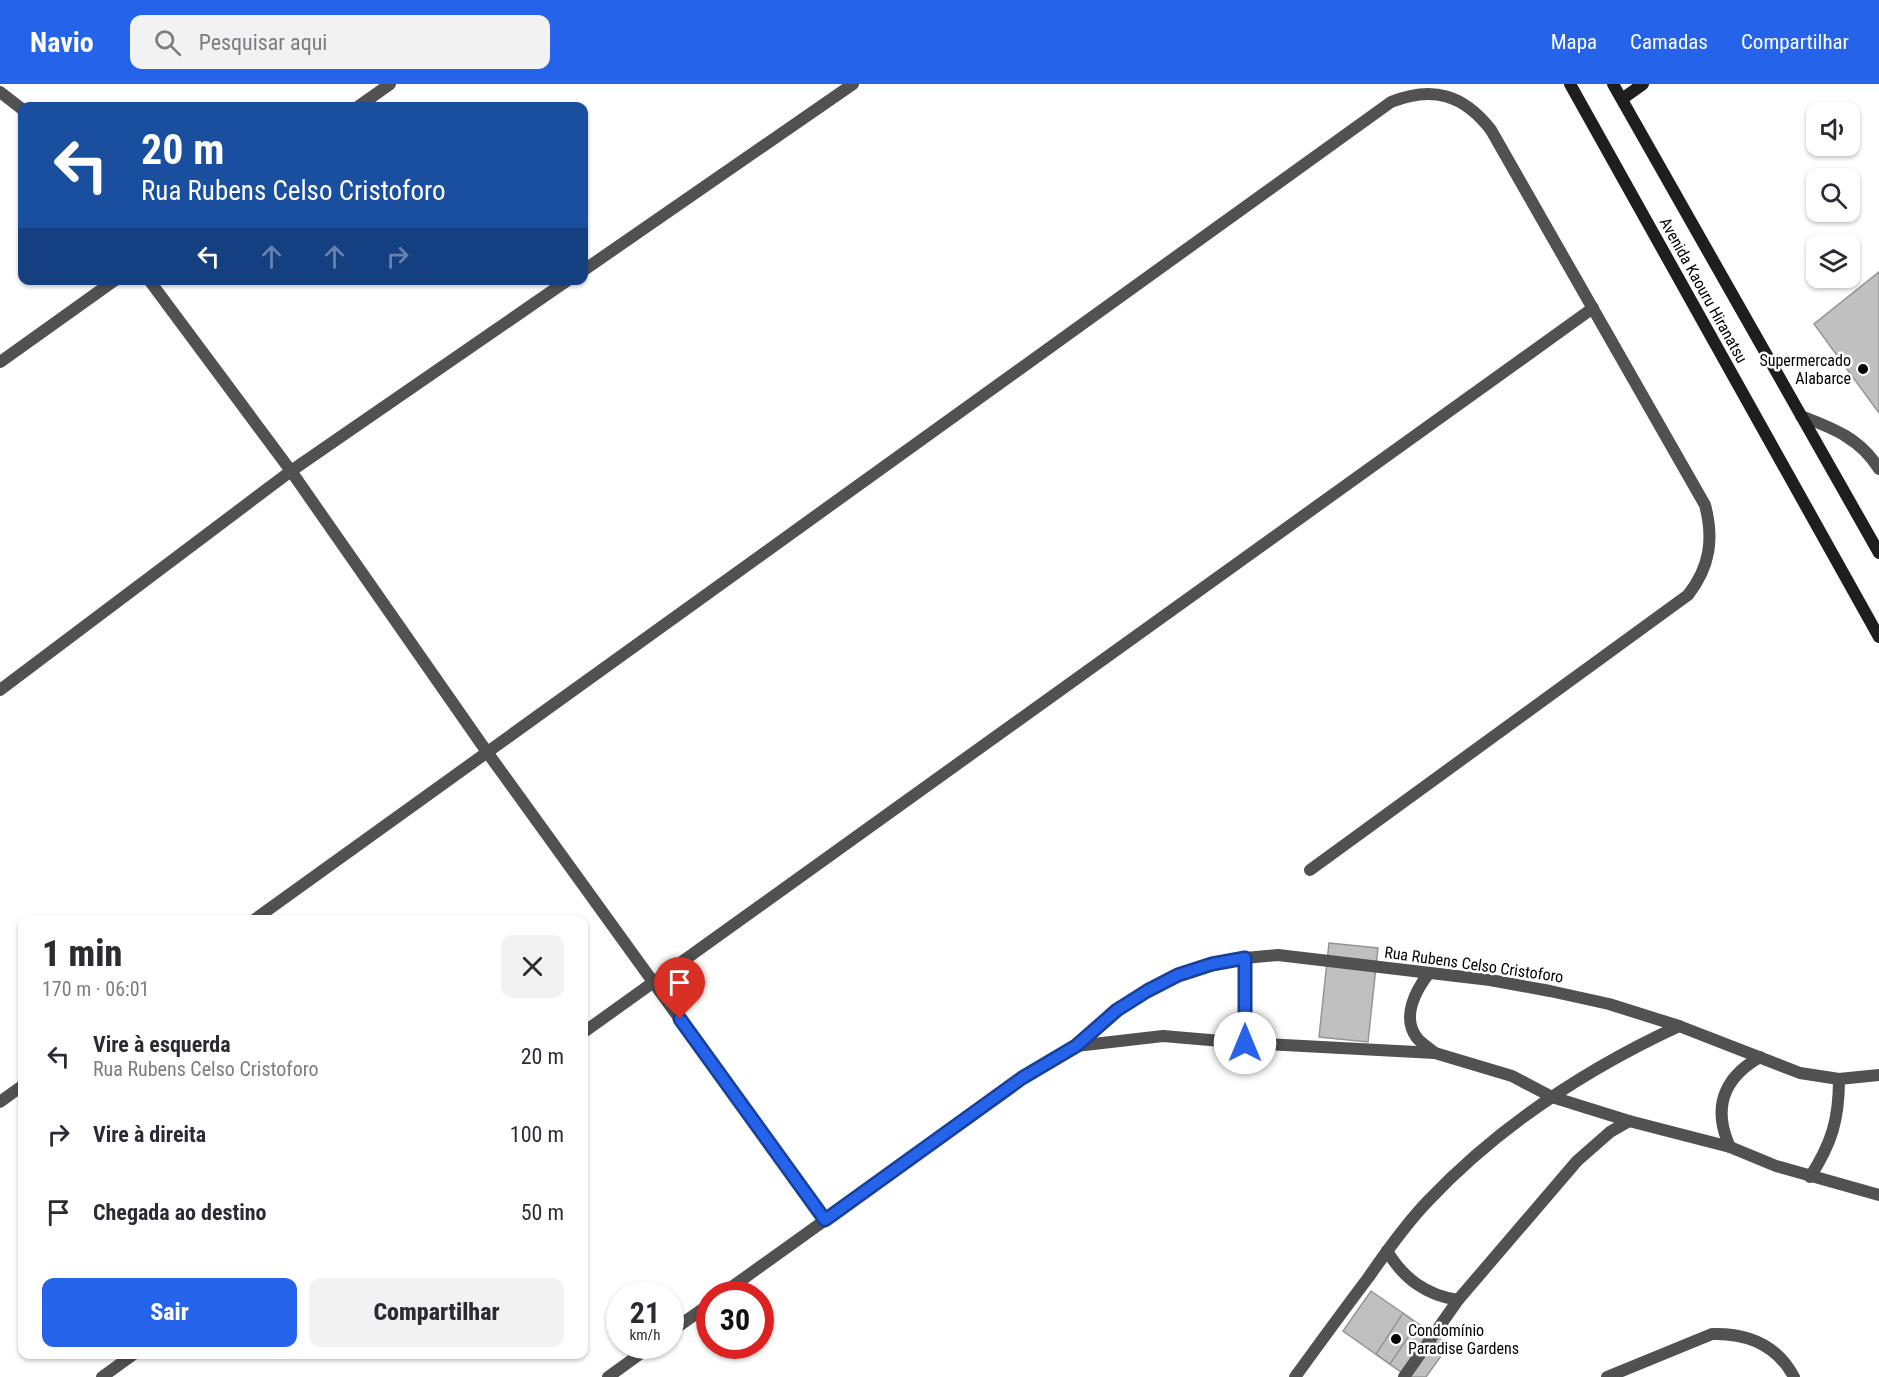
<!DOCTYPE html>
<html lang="pt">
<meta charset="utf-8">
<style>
:root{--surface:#fff;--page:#f2f2f3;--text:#2b2b33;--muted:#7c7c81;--accent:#2563eb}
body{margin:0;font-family:"Roboto Condensed",sans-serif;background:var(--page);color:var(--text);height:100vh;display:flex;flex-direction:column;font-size:22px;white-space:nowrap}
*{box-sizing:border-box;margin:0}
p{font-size:20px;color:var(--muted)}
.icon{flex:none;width:33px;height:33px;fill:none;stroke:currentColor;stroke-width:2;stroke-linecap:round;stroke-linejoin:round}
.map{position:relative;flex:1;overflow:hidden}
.sheet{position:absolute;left:18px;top:831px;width:570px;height:444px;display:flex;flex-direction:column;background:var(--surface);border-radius:12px;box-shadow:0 2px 4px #0004}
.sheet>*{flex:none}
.hud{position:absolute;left:18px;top:18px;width:570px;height:183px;border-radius:12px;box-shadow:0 2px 4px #0004;background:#1a4fa0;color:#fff;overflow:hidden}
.fabs{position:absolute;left:1806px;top:18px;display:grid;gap:12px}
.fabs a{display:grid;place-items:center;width:54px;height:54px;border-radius:12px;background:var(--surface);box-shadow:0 2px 4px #0004;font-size:30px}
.speed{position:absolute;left:606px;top:1197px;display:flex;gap:12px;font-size:30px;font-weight:700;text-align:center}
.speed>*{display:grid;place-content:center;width:78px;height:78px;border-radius:50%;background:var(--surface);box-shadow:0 2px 4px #0004;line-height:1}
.speed small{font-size:15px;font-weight:400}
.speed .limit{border:9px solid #d22;background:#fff;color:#111}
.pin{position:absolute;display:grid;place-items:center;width:51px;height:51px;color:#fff;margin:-62px -26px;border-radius:50% 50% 50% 0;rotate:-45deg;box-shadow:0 0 6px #0007}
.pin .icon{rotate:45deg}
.me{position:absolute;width:66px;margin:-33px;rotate:0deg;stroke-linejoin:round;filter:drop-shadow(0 0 4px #0008)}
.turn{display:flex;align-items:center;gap:21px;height:126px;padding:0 24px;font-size:27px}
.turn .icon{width:78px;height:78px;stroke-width:2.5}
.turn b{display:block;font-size:42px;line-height:51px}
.lanes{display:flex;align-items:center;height:57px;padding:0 24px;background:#0003;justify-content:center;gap:30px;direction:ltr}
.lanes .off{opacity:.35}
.round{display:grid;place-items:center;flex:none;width:63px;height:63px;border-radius:12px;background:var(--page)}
.headline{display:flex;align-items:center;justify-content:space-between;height:102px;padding:0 24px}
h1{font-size:36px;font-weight:800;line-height:45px}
.primary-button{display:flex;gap:12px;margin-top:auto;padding:12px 24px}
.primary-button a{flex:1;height:69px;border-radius:12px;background:var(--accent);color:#fff;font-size:24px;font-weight:800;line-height:69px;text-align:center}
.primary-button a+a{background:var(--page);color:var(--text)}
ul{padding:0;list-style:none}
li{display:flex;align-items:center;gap:18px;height:78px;padding:0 24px}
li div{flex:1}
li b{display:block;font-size:22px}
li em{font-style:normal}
header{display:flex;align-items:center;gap:36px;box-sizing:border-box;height:84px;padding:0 30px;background:var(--accent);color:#fff}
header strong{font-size:28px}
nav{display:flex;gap:33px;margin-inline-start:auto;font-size:21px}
.search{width:420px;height:54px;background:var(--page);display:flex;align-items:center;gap:15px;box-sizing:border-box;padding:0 21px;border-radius:12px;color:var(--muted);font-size:22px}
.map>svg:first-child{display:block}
</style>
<header>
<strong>Navio</strong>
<div class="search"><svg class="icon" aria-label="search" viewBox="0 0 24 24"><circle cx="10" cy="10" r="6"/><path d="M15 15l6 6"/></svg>Pesquisar aqui</div>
<nav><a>Mapa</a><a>Camadas</a><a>Compartilhar</a></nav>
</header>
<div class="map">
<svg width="1879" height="1293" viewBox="0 0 1879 1293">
<rect width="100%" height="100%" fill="#fff"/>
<g fill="#c0c0c0" stroke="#959595" stroke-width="1.5">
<polygon points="1879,188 1879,329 1814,240"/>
<polygon points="1329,859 1378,864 1368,958 1319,953"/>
<polygon points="1371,1207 1449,1261 1426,1293 1408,1293 1343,1247"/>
<polygon points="1403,1229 1417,1240 1390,1280 1376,1270"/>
</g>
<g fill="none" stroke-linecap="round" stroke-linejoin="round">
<path stroke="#515151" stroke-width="12" d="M1801,332c32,12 60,23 78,53"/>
<g stroke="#515151" stroke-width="12">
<polyline points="0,8 22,25"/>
<polyline points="359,22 390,0"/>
<polyline points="584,186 853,0"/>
<polyline points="149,196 291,387 487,668 825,1136"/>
<polyline points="0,278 115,196"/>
<polyline points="0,606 291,387 568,196"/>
<path d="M254,836l1137,-818c42,-17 73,-7 100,28l214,375c9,34 5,62 -17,90l-378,275"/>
<polyline points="1245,874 1245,959"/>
<path d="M1429,889c-13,17 -28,44 -12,65 4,5 12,10 18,15"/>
<polyline points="584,948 1593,224"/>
<polyline points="1076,962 1163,952 1245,959 1435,969 1512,992 1552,1013 1629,1037 1730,1063 1776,1082 1879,1111"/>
<polyline points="0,1018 22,1002"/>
<path d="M1730,1063c-18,-39 -7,-69 30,-90"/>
<path d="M1810,1093c22,-34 29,-58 29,-98"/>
<path d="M1387,1167c17,28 39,44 71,49"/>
<polyline points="722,1210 1022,995 1076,962 1117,926 1147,907 1178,891 1212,880 1245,874 1278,871 1490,896 1550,907 1609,920 1679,942 1800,989 1839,995 1879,991"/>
<polyline points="670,1248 710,1220"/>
<polyline points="102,1293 134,1270"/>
<polyline points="608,1293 651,1262"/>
<path d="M1295,1293c24,-33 48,-66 73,-99 18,-26 37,-53 59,-76 71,-75 159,-133 252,-176"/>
<polyline points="1404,1293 1458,1216 1577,1077 1610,1048 1629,1037"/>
<path d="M1607,1293l105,-43c35,-1 65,11 82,43"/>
</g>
<g stroke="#1e1e1e" stroke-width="12">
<polyline points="1570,0 1879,553"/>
<polyline points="1613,0 1879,469"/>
<polyline points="1622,15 1643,0"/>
</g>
</g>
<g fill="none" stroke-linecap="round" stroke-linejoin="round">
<defs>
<polyline id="route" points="680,935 825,1136 1022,994 1076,962 1117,926 1147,907 1178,891 1212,880 1245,874 1245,959"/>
</defs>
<use href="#route" stroke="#184099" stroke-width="15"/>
<use href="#route" stroke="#2563eb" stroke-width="10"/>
</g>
<g fill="#000" stroke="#fff" stroke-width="2">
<circle cx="1863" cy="285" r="6"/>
<circle cx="1396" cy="1255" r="6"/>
</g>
<g text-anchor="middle" stroke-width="5" stroke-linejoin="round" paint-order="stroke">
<g font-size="16" fill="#000" stroke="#fff">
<text transform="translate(1704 206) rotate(61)" y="6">Avenida Kaouru Hiranatsu</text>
<text transform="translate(1474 880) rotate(8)" y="6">Rua Rubens Celso Cristoforo</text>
</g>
<g font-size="16" fill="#000" stroke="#fff" text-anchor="end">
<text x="1851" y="282">Supermercado<tspan x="1851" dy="18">Alabarce</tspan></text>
<text x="1408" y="1252" text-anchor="start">Condomínio<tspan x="1408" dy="18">Paradise Gardens</tspan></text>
</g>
</g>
</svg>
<div class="fabs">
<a><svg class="icon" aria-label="sound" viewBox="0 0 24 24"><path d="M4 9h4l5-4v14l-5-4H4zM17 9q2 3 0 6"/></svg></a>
<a><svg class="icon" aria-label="search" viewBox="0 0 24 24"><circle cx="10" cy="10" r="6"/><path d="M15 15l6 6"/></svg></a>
<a><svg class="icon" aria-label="layers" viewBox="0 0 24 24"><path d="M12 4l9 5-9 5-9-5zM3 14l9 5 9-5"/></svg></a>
</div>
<div class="speed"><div>21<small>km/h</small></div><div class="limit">30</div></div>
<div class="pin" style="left:680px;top:935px;background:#d93025"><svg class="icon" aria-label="arrive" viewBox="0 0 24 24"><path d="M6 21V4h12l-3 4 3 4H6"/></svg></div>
<svg class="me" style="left:1245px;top:959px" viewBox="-20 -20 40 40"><circle r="19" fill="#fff"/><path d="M0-13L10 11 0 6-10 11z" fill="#2563eb"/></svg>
<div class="hud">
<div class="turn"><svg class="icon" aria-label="left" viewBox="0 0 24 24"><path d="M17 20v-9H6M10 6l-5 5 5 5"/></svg><div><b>20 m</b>Rua Rubens Celso Cristoforo</div></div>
<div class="lanes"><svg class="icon" aria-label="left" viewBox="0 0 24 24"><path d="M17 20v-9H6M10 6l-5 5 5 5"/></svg><svg class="icon off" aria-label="ahead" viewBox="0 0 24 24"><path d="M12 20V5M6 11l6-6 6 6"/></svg><svg class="icon off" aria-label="ahead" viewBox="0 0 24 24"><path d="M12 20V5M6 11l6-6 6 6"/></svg><svg class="icon off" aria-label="right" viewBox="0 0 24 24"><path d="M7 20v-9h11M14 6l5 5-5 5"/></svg></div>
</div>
<section class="sheet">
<div class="headline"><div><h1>1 min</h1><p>170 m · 06:01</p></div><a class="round"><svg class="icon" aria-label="close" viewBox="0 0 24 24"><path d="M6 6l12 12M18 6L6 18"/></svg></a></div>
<ul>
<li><svg class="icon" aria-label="left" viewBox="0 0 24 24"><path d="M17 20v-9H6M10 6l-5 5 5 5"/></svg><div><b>Vire à esquerda</b><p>Rua Rubens Celso Cristoforo</p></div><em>20 m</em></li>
<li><svg class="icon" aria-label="right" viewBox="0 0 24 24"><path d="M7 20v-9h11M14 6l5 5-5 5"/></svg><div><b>Vire à direita</b></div><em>100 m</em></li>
<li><svg class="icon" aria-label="arrive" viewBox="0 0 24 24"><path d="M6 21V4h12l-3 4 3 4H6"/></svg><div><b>Chegada ao destino</b></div><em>50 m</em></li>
</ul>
<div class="primary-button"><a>Sair</a><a>Compartilhar</a></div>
</section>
</div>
